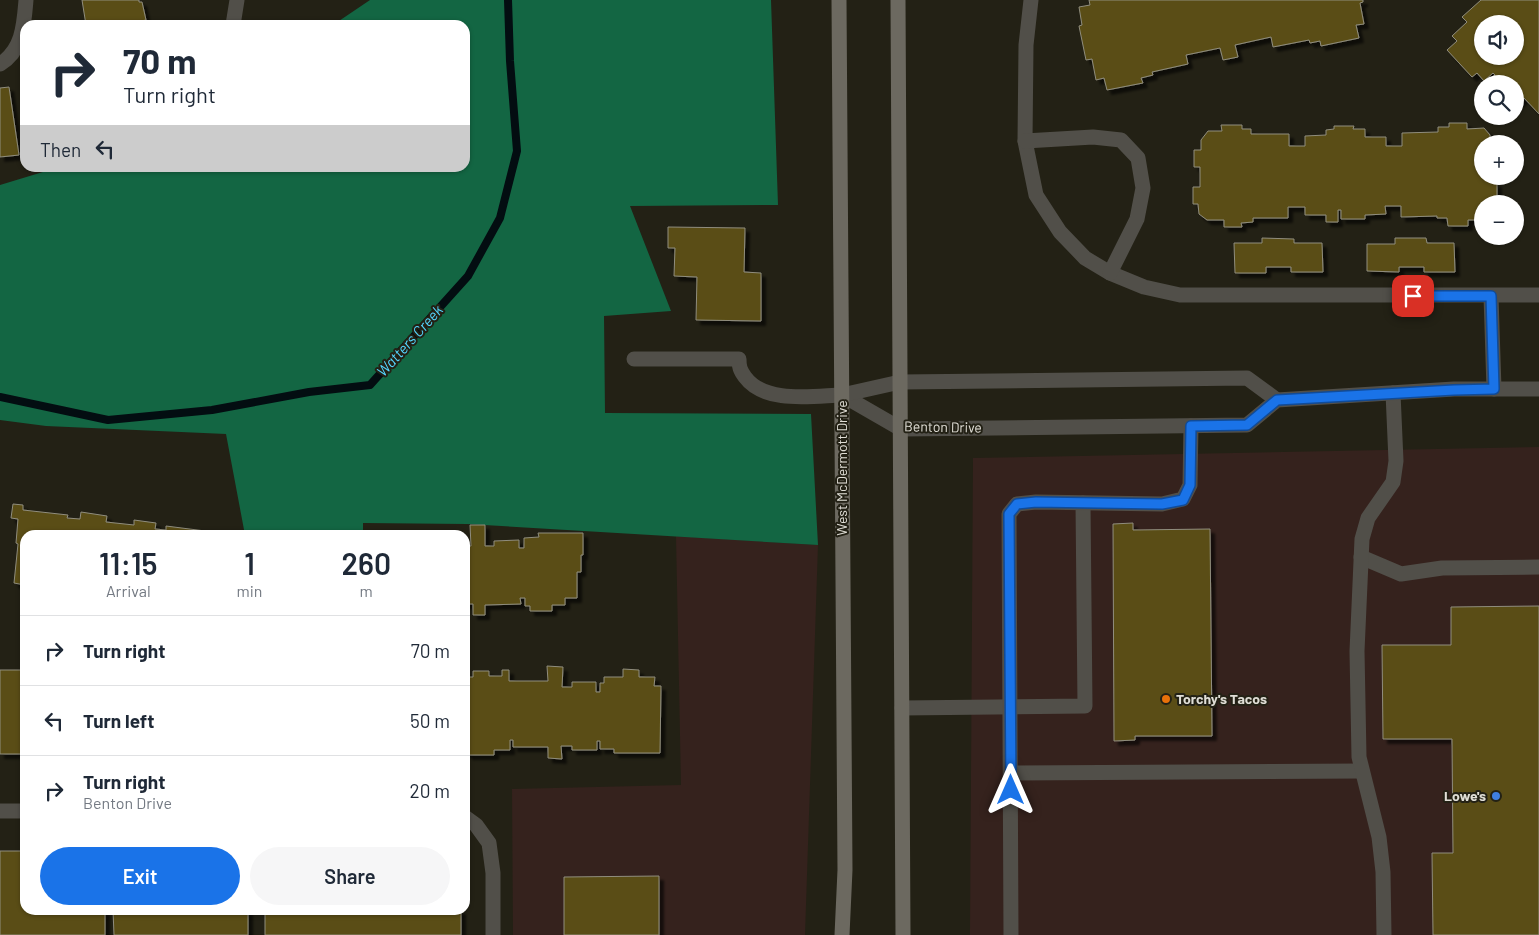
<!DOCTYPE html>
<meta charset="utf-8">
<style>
:root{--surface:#fff;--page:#f6f6f7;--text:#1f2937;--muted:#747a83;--line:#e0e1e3;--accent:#1a73e8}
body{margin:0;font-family:Barlow,sans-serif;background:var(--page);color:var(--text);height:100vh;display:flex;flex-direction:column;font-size:19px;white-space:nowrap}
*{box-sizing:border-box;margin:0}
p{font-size:16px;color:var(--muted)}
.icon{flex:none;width:28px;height:28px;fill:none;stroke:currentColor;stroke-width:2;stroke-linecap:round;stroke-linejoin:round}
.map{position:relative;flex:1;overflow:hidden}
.panel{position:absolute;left:20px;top:530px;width:450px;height:385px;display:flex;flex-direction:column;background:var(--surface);border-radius:15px;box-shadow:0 1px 4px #0004}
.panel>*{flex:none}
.guide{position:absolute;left:20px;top:20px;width:450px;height:152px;border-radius:15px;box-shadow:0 1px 4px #0004;background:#fff;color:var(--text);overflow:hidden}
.controls{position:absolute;left:1474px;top:15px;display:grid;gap:10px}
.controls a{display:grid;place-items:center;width:50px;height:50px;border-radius:50%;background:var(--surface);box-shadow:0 1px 4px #0004;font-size:25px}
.pin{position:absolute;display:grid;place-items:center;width:42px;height:42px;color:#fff;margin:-21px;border-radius:10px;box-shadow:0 2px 8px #0006}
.me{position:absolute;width:55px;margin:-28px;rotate:0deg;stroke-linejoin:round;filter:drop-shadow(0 0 4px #0008)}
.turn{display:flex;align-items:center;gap:18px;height:105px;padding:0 20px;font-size:22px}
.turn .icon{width:65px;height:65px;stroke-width:2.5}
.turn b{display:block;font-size:35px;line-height:42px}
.then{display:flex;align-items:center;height:48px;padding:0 20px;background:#0003;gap:10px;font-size:19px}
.eta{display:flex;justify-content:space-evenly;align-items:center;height:85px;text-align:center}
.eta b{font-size:30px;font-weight:600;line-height:35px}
.primary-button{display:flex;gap:10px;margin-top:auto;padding:10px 20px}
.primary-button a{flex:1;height:58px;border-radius:30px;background:var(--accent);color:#fff;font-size:20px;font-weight:600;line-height:58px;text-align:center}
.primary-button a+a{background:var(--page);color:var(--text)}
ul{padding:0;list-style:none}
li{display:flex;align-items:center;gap:15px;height:70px;padding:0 20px;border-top:1px solid var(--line)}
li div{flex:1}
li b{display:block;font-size:19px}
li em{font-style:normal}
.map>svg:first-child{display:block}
</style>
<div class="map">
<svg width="1539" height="935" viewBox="0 0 1539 935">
<defs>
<filter id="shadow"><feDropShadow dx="4.5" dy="4.5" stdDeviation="1" flood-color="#0009"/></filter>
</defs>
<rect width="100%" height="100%" fill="#232115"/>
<g fill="#35221d">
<polygon points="1539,447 1539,935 970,935 973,458"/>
<polygon points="676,536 818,545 805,935 513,935 512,789 681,785"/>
</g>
<polygon fill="#136643" points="370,0 771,0 778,205 630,206 671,311 604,316 605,413 811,414 818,545 467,524 363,523 363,535 245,535 226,434 46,426 0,420 0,185 56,168 465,168 465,25 333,25"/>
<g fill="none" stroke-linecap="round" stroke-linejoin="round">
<polyline stroke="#030d11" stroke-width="8" points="0,397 108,420 212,410 309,392 370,385 468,276 500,218 517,151 510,61 508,0"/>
</g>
<g fill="#5a4e15" stroke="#908d7e" fill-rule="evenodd" filter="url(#shadow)">
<polygon points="82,0 139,0 139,2 142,2 146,20 130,23 130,25 86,25"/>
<polygon points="1089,0 1363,0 1363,2 1360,3 1364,24 1356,25 1359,38 1321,46 1320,41 1310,43 1309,40 1273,47 1271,37 1235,45 1238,57 1223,60 1220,48 1186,55 1188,64 1152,72 1153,75 1141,78 1143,83 1107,90 1104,78 1096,80 1092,59 1086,60 1079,26 1082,25 1079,7 1090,5"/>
<path d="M1481,0h58v114l-15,-16 -9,8v-22h-23l-3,-4 6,-5 -2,-2 -9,8 -7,-8 -5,4 -25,-27 10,-9 -5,-5 15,-14 -5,-5zM1482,24h33v32h-33z"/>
<polygon points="9,87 19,155 0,157 0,88"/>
<polygon points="1449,123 1467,123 1467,129 1484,128 1490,135 1490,144 1482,144 1482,176 1492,176 1492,183 1497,183 1497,202 1482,204 1482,220 1468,220 1468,226 1448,226 1447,218 1437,218 1437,216 1401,217 1401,206 1385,206 1386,214 1365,215 1365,219 1341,219 1341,210 1338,210 1338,222 1326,222 1326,215 1305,215 1305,207 1288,207 1288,218 1253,218 1253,222 1241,223 1242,227 1224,227 1224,220 1207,220 1199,214 1198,204 1193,204 1193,187 1200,187 1200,167 1194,167 1194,150 1201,150 1201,140 1208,131 1222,131 1221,125 1242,125 1242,129 1251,129 1251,134 1289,134 1289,146 1305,146 1305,136 1326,135 1326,130 1334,129 1334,126 1354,126 1353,129 1365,129 1365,137 1386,137 1386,146 1402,146 1402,133 1438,132 1438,127 1449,127"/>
<polygon points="668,227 745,228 744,272 761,273 761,321 696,320 697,277 674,276 675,248 668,248"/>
<polygon points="1262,238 1294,239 1294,243 1322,243 1323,272 1291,272 1291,267 1266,267 1266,273 1235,273 1234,243 1262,243"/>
<polygon points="1395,238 1426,238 1427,243 1454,243 1455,272 1424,272 1424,267 1399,267 1399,272 1367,271 1367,244 1395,244"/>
<polygon points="13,504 23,505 23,510 68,515 67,518 80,519 81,512 107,516 106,522 134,525 134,520 156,523 155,529 166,530 166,526 213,532 212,535 25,535 25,585 14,583 18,544 16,543 18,519 11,518"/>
<polygon points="1133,523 1133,530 1210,529 1212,736 1135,736 1135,740 1114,741 1113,524"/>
<polygon points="470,525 485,525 485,546 494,546 494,541 519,540 519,548 524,548 524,538 539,537 538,533 583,533 583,555 581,555 581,572 577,572 577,598 565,598 565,605 552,605 552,611 530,611 530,606 525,606 525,598 520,598 521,604 485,605 485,615 473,615 473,604 465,604 465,546 471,546"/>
<polygon points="1539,606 1539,935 1433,935 1432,853 1453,853 1452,739 1383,739 1382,645 1451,645 1451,607"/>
<polygon points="547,666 563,667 562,687 572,687 572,682 596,682 596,692 600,692 600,683 604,683 604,677 623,677 623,669 639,670 639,677 655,677 654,686 661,686 660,753 614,753 614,749 600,749 600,741 597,741 597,750 572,750 572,746 561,746 562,759 548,758 548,747 513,747 513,740 510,740 510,750 494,750 494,755 468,755 468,753 465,753 465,677 473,677 473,671 489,671 489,676 502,676 502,670 509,670 509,681 548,681"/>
<polygon points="0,670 25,670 24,754 0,754"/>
<polygon points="0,851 25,851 25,910 105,910 105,935 0,935"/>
<polygon points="659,876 659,935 564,935 564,877"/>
<polygon points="113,910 248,910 248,935 114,935"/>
<rect x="265" y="910" width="196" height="25"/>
</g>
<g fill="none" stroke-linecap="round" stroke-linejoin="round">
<g stroke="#514f49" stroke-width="15">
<polyline points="1031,0 1026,45 1025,141 1036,195 1060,232 1085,258 1110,273 1144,287 1180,295 1539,295"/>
<path d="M0,64c23,-14 24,-40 26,-64"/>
<polyline points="1025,141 1093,137 1121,140 1138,158 1143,188 1137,219 1110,273"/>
<polyline points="1491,296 1494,389"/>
<path d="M634,359h105c0,8 1,11 6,18 20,27 67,19 97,18"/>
<polyline points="1361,557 1401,574 1442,568 1539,567"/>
<polyline points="902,708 1085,706 1083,503"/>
<polyline points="1011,773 1362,771"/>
<polyline points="0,811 25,811"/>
<polyline points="465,817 476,825 489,843 493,873 493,935"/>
<polyline points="1011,935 1009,514 1017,504 1036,502 1162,504 1183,499 1190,485 1191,426"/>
<polyline points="1384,935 1383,872 1379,837 1359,757 1357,651 1362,539 1368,518 1393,482 1396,461 1393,393"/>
</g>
<polyline stroke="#514f49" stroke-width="15" points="233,25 237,0"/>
<g stroke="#514f49" stroke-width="15">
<polyline points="842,395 901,429 1247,425 1277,400 1454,389 1539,389"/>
<polyline points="842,395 900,382 1247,378 1277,400"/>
</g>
<g stroke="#6c6960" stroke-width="15">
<polyline points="839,0 845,870 842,935"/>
<polyline points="898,0 903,935"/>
</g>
</g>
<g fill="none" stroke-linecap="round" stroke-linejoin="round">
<defs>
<polyline id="route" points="1011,790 1009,514 1017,504 1036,502 1162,504 1183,500 1190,485 1191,426 1247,425 1277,400 1454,390 1494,389 1491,296 1413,296"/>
</defs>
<use href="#route" stroke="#114b97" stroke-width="12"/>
<use href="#route" stroke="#1a73e8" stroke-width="9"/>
</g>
<circle fill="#e8710a" stroke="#232115" stroke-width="2" cx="1166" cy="699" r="5"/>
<circle fill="#3f7fe0" stroke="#232115" stroke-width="2" cx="1496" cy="796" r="5"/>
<g text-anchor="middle" stroke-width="4" stroke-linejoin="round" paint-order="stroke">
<g font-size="14" fill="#e0ded6" stroke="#232115">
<text transform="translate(943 427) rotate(1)" y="5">Benton Drive</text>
<text transform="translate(842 468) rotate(-90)" y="5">West McDermott Drive</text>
</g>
<g font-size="14" font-weight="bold" fill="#e0ded6" stroke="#232115" text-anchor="start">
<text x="1176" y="704">Torchy's Tacos</text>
<text x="1486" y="801" text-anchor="end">Lowe's</text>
</g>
<g font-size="15" font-style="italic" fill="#54d5fe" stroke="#232115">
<text transform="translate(410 341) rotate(-48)" y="5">Watters Creek</text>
</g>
</g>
</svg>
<div class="controls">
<a><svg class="icon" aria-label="sound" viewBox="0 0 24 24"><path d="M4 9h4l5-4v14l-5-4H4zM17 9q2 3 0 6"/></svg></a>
<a><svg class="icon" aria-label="search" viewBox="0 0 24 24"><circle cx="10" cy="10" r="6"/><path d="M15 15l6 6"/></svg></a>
<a>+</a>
<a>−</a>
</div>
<div class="pin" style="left:1413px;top:296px;background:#d93025"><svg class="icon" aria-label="arrive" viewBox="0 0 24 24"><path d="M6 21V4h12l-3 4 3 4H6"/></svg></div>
<svg class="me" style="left:1011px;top:790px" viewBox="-20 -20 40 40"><path d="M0-17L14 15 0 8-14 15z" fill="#1a73e8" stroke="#fff" stroke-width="4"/></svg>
<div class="guide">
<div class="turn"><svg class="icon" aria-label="right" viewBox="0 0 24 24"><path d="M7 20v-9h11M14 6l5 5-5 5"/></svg><div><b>70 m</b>Turn right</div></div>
<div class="then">Then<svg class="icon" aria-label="left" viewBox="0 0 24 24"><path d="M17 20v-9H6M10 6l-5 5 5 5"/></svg></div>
</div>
<section class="panel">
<div class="eta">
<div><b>11:15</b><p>Arrival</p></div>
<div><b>1</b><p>min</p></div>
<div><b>260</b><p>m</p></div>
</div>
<ul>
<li><svg class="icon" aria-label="right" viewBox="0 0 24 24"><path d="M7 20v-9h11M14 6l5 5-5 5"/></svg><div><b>Turn right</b></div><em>70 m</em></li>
<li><svg class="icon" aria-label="left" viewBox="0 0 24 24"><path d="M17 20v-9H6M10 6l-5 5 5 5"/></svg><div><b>Turn left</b></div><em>50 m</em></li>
<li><svg class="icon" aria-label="right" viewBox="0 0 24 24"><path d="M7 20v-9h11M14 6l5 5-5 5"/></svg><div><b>Turn right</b><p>Benton Drive</p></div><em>20 m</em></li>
</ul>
<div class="primary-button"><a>Exit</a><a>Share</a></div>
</section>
</div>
